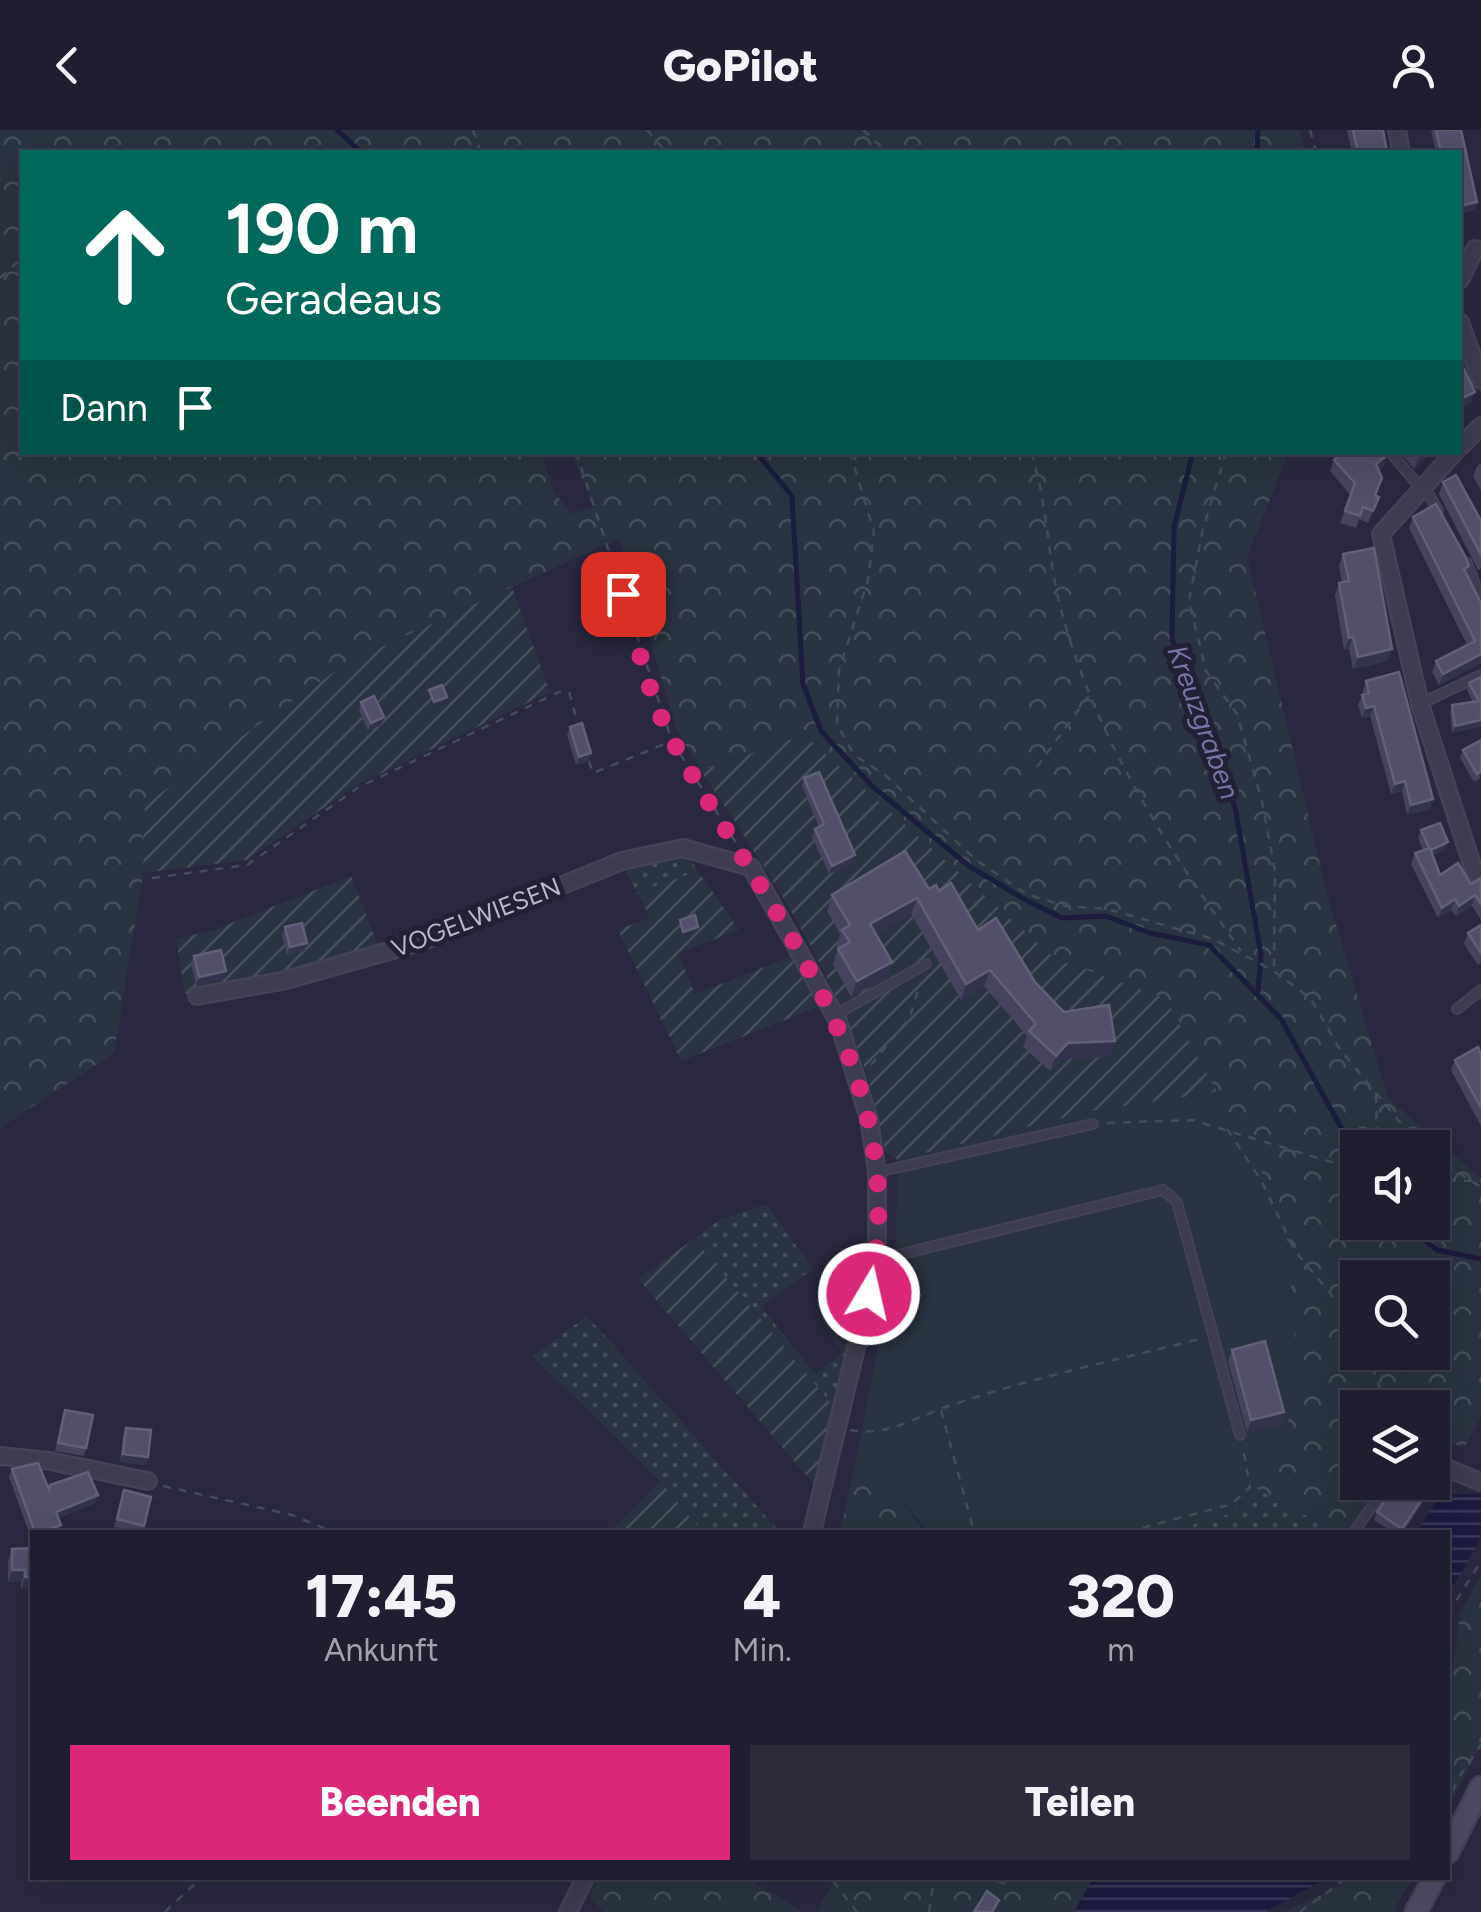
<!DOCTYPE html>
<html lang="de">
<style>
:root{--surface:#1f1e30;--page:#2c2b3c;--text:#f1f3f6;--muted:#a1a2ab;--line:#3c3c4c;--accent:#db2777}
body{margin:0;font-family:Figtree,sans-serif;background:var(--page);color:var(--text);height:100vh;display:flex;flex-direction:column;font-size:38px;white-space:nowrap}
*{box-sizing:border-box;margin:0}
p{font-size:32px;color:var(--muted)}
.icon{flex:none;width:55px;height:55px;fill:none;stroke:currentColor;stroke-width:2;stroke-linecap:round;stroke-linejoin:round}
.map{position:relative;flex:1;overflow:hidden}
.side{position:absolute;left:30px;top:1400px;width:1420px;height:350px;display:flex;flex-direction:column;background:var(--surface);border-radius:0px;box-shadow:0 10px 40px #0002,0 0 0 2px var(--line)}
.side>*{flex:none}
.banner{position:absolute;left:20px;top:20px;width:1442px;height:305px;border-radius:0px;box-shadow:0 10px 40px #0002,0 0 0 2px var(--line);background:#00695c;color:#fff;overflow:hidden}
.fabs{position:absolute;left:1340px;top:1000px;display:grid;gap:20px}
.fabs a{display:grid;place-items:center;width:110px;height:110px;border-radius:0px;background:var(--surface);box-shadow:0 10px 40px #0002,0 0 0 2px var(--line);font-size:50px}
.pin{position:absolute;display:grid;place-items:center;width:85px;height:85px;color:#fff;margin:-42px;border-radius:20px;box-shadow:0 5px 15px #0006}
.me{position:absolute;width:110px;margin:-55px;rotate:9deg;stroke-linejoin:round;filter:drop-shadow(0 0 8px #0008)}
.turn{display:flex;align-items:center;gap:35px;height:210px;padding:0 40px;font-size:45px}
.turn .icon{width:130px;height:130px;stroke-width:2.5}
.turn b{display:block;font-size:70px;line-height:85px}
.then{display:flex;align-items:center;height:95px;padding:0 40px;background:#0003;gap:20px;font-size:38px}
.eta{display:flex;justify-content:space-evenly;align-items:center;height:170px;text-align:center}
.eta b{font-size:60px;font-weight:800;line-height:70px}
.cta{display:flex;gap:20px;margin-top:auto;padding:20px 40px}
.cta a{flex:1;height:115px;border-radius:0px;background:var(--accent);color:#fff;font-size:40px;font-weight:800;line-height:115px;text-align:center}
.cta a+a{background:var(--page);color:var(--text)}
header{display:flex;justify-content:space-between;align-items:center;height:130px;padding:0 40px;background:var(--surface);font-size:45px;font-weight:800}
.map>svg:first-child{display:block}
</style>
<header><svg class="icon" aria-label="back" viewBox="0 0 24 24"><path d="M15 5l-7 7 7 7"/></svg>GoPilot<svg class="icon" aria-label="person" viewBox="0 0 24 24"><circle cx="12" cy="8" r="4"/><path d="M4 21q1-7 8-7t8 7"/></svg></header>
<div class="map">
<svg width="1481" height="1782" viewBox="0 0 1481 1782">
<defs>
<pattern id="grass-dots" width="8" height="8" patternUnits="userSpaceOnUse" patternTransform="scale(2.5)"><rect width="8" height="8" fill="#2a3341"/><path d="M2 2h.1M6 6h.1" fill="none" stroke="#474e5b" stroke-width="1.8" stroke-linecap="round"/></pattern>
<pattern id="forest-crowns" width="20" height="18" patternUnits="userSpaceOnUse" patternTransform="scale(2.5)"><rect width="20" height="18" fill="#2a3341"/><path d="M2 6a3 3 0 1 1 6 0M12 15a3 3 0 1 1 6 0" fill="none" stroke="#474e5b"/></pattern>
<pattern id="garden-furrows" width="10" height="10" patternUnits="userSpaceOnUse" patternTransform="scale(2.5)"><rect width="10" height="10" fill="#2a3341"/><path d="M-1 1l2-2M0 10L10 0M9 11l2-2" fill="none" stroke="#474e5b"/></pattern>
<pattern id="water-rules" width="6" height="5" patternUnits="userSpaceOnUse" patternTransform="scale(2.5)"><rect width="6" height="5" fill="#1d1b3e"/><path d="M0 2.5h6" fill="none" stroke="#3c3a59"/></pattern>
</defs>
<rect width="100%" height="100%" fill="#292840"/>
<g fill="url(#grass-dots)">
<polygon points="686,723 698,741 637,763 623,735"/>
<polygon points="766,1074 813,1139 761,1177 816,1245 842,1222 817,1182 843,1164 845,1128 868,1122 869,1134 837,1281 694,1109 719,1090"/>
<polygon points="587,1186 780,1402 702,1402 660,1351 532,1226"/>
<polygon points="1257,1359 1336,1402 1163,1402 1224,1386"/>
</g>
<g fill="url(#forest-crowns)" fill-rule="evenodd">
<path d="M0,0h1300l4,22h-1282v300l519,1 13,39 17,22 22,-7 -21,-54h716l-41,104 80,337 61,204 93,80v239l-17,31 -18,-7 -13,16 -1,-49h-74v74l26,1 -35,49h-13l-79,-43 43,-96 -135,-395 -109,-39 -252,-224 -103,36 -24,-41 -58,-192 -272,125 -202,141 -3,78 -28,171 -114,75zM1358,1018h74v74h-74zM1358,1148h74v74h-74z"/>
<polygon points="855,1335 899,1367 924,1402 840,1402"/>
<polygon points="1481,1445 1481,1614 1448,1679 1448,1578 1460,1484"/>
<polygon points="597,1748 748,1748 802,1782 604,1782 590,1767"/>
<polygon points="835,1748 1093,1748 1074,1782 817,1782"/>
<polygon points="1357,1748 1412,1748 1393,1782 1284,1782"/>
</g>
<g fill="url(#garden-furrows)">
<polygon points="512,457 550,562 357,655 247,730 143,743 145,674 347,533"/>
<path d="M804,605l252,224 109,39 52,94 -130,20 -189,48 -13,-8c-22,-142 -106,-264 -184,-381z"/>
<polygon points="698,741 739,800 678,823 695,864 790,827 820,876 681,931 618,800 650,787 637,763"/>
<polygon points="351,746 379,818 282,847 185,864 176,809 211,801"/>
<polygon points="694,1109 837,1281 817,1358 638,1149"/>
<polygon points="660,1351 702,1402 610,1402"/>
</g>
<polygon fill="#2a3341" points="1217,962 1285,1085 1300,1263 1257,1359 1224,1386 1161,1402 929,1402 899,1367 855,1335 895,1129 898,1030 1087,982"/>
<g fill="url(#water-rules)">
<polygon points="1466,1364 1481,1364 1481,1408 1448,1465 1448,1402 1417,1402 1440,1365"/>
<polygon points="1093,1748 1327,1748 1265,1782 1074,1782"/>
</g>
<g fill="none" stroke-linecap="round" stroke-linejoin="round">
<g stroke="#1d1b3e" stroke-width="5">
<polyline points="337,0 361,22"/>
<polyline points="1257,22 1258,0"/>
<polyline points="756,322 792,366 803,554 821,601 872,656 969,736 1024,769 1062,788 1106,786 1150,803 1209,815 1281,889 1358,1028"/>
<polyline points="1193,322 1174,397 1172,510 1209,589 1236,682 1261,825 1258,862"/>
<polyline points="1401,1092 1437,1120 1481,1129"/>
</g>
<defs>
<g id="lane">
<polyline points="1390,322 1420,357"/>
<polyline points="1423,354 1438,381"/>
<polyline points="1467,433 1481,470"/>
<polyline points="1420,574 1481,545"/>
<polyline points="1457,879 1481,860"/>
<polyline points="835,885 926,834"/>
<polyline points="878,1042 1093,994"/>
<polyline points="877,1130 1163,1060 1177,1072 1240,1305"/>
<polyline points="1354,1402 1389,1352"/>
</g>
<g id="street">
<polyline points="1397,0 1401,22"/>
<polyline points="1460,150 1475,119"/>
<polyline points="1460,192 1481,250"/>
<polyline points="1460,317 1481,296"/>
<polyline points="1455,322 1381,404 1420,574 1473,738 1481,747"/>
<polyline points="197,866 282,851 421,812 622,731 683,718 751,737 838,891 869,989 877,1042 877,1130 812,1402"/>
<polyline points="0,1326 50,1331 148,1351"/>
<polyline points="1432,1332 1481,1352"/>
<polyline points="568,1782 585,1748"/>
</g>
<g id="secondary">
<polyline points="1448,1722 1481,1657"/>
<polyline points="1416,1782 1434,1748"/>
</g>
</defs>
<use href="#lane" stroke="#444256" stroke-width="12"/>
<use href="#street" stroke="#444256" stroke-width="20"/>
<use href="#secondary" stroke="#444256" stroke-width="25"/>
<g stroke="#434c59" stroke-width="2.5" stroke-dasharray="8 8" stroke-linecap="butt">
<polyline points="473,0 481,22"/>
<polyline points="647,0 666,22"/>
<polyline points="863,0 887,22"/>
<polyline points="1310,0 1316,22"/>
<polyline points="0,148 22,128"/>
<polyline points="576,322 672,611 738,716"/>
<polyline points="850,322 874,402 868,450 839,540 837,594 854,625 885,645 976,730 1026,764 1065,776 1107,779 1213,809 1274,841 1311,869 1339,918 1421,1018"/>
<path d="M1031,322c17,52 16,105 30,157 33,127 105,237 180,342"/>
<polyline points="1226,322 1202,403 1189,471 1206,541 1237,584 1262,671 1275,741 1274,839"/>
<polyline points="589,631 593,643 672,611"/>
<polyline points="1037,637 1090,564"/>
<polyline points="152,748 247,735 359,657 559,562 569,562 578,594"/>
<polyline points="871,935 910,887 920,854"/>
<polyline points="1376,965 1377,1018"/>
<polyline points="1107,993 1192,990 1358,1040"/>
<polyline points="1227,999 1261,1050 1295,1121 1358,1197"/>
<polyline points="1432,1026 1481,1057"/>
<polyline points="1432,1050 1481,1051"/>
<polyline points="1367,1222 1387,1278"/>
<polyline points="941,1280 974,1402"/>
<path d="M850,1300c37,7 63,-12 96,-23 83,-29 172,-47 257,-69"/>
<polyline points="163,1356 292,1385 333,1402"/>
<polyline points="1127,1402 1232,1374 1250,1357 1243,1318"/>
<polyline points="1448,1484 1481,1431"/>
<polyline points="1448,1676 1457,1650 1481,1615"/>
<polyline points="833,1751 857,1782"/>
<polyline points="165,1782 201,1748"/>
<polyline points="929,1782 934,1748"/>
<polyline points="1300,1782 1347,1748"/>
</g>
<use href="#lane" stroke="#3d3c50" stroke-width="8"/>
<use href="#street" stroke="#3d3c50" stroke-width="15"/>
<use href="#secondary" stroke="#4d4a63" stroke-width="20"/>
</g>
<g fill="#45435d">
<polygon points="1347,0 1383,0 1387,22 1352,22"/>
<polygon points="1431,0 1461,0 1477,72 1475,80 1460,84 1460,22 1436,22"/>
<polygon points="1400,322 1433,322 1414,339"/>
<polygon points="1387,325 1383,337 1379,341 1375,365 1379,367 1368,393 1359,389 1356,398 1340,393 1350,365 1330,341 1334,330"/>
<polygon points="1481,333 1481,361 1473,346 1477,336"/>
<polygon points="1443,352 1481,391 1481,439 1478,440 1439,364"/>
<polygon points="1413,387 1466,443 1481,533 1439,555 1432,542 1436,531 1467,515 1409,398"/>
<polygon points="1343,424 1388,531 1353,539 1349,519 1344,520 1335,465 1339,453 1342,453 1339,436"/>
<polygon points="1481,547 1481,596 1452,603 1450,582 1452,575 1473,572 1467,560 1469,553"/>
<polygon points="1366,551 1430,679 1407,685 1402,661 1391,664 1370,586 1362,588 1358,575 1363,564 1363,561"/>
<polygon points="361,572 384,587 381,595 368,601 359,580"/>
<polygon points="570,597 591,623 588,631 576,635 567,605"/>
<polygon points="1463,620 1481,648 1474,652 1460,628"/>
<polygon points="804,648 852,733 829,744 812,707 815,699 819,697 802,656"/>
<polygon points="1421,700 1445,720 1433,725 1440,745 1471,754 1481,748 1481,790 1472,776 1456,786 1451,780 1438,788 1411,734 1415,723 1423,720 1418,708"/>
<polygon points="929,759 939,761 978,800 1035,852 1064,882 1115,911 1109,927 1062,929 1050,941 1023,917 1027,906 984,856 961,870 911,784 875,804 892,832 886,848 851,867 833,834 838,819 836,815 840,804 827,781 832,765"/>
<polygon points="1481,795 1481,833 1478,835 1464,814 1468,803"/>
<polygon points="285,797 304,821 287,825 282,805"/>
<polygon points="194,826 223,849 196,855 191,834"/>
<polygon points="1481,924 1481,996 1451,940 1455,930"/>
<polygon points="1232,1220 1280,1294 1247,1302 1228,1231"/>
<polygon points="65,1280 86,1318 84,1326 55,1321"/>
<polygon points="126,1298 148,1327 145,1335 120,1332 123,1306"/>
<polygon points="12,1339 49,1360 95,1373 58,1388 61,1395 58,1402 32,1402 32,1411 9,1347"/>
<polygon points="124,1360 144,1396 142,1402 114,1397"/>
<polygon points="1424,1371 1403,1402 1393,1402 1374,1390 1377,1382"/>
<polygon points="32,1418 32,1458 21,1459 21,1452 8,1452 8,1431 12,1419"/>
<polygon points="985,1748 1008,1748 1005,1755 985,1749"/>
</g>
<g fill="#34334d">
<polygon points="1477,72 1475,80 1460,84 1460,76"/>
<polygon points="1475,262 1470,274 1460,278 1460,269"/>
<polygon points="1424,322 1433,322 1414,339 1419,327"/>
<polygon points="1387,325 1383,337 1372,346 1376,334"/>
<polygon points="1353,507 1349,519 1344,520 1349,508"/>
<polygon points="1392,519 1388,531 1353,539 1358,527"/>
<polygon points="1481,524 1481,533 1439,555 1443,544"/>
<polygon points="447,567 446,571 433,576 434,572"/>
<polygon points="1374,576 1370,586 1362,588 1366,578"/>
<polygon points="384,587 381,595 368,601 371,593"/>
<polygon points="1481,590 1481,596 1452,603 1455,596"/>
<polygon points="591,623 588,631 576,635 579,627"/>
<polygon points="1405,651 1402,661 1391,664 1395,654"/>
<polygon points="1433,669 1430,679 1407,685 1411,675"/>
<polygon points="1448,712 1445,720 1427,728 1430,720"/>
<polygon points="855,725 852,733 829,744 832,736"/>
<polygon points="1475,765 1472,776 1456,786 1459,776"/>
<polygon points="917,768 911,784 864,810 870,794"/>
<polygon points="1455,769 1451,780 1438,788 1442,778"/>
<polygon points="698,797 697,801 682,806 683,802"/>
<polygon points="307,813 304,821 287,825 290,817"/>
<polygon points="892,832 886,848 851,867 857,851"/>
<polygon points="990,840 984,856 961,870 966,854"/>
<polygon points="226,841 223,849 196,855 199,847"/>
<polygon points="1115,911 1109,927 1062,929 1050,941 1056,926 1068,913"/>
<polygon points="1284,1282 1280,1294 1247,1302 1251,1290"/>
<polygon points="123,1324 148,1327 145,1335 120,1332"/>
<polygon points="1427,1362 1424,1371 1401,1402 1402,1399"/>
<polygon points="98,1365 95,1373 53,1390 56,1382"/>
<polygon points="61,1395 58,1402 42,1402"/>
<polygon points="12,1440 25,1440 21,1452 8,1452"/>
<polygon points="25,1447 32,1447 32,1458 21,1459"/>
</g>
<g fill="#514f69" stroke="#626078" stroke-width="2.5">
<polygon points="1353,0 1383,0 1387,22 1358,22"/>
<polygon points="1436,0 1461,0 1477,72 1460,76 1460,22 1441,22"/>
<polygon points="1460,231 1475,262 1460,269"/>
<polygon points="1342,322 1385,322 1387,325 1376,334 1382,348 1375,365 1379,367 1373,381 1363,377 1360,386 1345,381 1355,353 1334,330"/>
<polygon points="1456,345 1481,391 1481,425 1443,352"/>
<polygon points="1436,374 1465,426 1469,436 1464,439 1481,473 1481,524 1443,544 1436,531 1475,511 1413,387"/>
<polygon points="1374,418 1392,519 1358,527 1353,507 1349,508 1339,453 1349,451 1343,424"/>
<polygon points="1399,542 1433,669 1411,675 1405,651 1395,654 1374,576 1366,578 1362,565 1369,563 1366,551"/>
<polygon points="1481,547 1481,590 1455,596 1452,575 1479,571 1469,553"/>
<polygon points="442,555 447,567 434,572 429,560"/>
<polygon points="374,566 384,587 371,593 361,572"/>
<polygon points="582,593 591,623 579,627 570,597"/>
<polygon points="1481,610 1481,642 1477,644 1463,620"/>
<polygon points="819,642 855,725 832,736 815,699 824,694 804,648"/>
<polygon points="1440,693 1448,712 1431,720 1430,718 1429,718 1421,700"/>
<polygon points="1430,718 1440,745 1458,733 1471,754 1481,748 1481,774 1475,765 1459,776 1455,769 1442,778 1415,723"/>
<polygon points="905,721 929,759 936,755 939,761 951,753 978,800 996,788 1035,852 1064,882 1109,875 1115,911 1068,913 1056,926 1029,901 1036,894 990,840 966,854 917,768 870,794 892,832 857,851 838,819 850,812 842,800 850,795 832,765"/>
<polygon points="695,785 698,797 683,802 680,790"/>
<polygon points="302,793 307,813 290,817 285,797"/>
<polygon points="1481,795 1481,823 1468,803"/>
<polygon points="221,820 226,841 199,847 194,826"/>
<polygon points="1478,917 1481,924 1481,978 1455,930"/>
<polygon points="1265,1211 1284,1282 1251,1290 1232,1220"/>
<polygon points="65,1280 93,1285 86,1318 58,1313"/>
<polygon points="126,1298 151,1300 148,1327 123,1324"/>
<polygon points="38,1333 49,1360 50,1355 88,1342 98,1365 56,1382 61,1395 42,1402 35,1402 12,1339"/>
<polygon points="1397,1352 1413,1352 1427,1362 1402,1399 1377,1382"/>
<polygon points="124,1360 151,1367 144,1396 117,1389"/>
<polygon points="32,1418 32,1447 25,1447 25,1440 12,1440 12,1419"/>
<polygon points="987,1761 999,1770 992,1782 974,1782"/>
</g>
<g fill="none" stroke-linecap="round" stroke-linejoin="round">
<path stroke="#db2777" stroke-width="18" stroke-dasharray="0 32.4" d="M623,464c15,50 26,106 52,151 97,173 242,334 194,549"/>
</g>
<g text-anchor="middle" stroke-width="10" stroke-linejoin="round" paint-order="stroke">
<g font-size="25" fill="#bab8ca" stroke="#222035">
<text transform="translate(476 787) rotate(-21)" y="9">VOGELWIESEN</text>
</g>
<g font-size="28" font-style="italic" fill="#7674a7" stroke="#222035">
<text transform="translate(1204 592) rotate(70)" y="10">Kreuzgraben</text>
</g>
</g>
</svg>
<div class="fabs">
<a><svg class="icon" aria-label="sound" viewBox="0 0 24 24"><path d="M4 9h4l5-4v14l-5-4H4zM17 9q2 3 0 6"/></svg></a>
<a><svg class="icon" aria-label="search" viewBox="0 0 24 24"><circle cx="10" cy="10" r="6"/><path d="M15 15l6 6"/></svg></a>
<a><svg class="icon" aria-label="layers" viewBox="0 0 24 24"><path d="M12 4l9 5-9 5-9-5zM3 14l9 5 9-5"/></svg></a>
</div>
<div class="pin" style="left:623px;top:464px;background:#d93025"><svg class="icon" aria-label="arrive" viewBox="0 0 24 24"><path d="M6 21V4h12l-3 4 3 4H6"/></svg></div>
<svg class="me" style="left:869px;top:1164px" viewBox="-20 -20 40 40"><circle r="17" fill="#db2777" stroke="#fff" stroke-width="3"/><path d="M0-11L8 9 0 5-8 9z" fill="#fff"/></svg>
<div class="banner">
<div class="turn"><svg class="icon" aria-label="ahead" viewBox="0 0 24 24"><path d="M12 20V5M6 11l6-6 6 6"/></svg><div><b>190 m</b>Geradeaus</div></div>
<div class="then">Dann<svg class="icon" aria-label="arrive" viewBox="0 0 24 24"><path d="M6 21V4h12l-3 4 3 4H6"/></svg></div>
</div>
<section class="side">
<div class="eta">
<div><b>17:45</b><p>Ankunft</p></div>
<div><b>4</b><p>Min.</p></div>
<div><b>320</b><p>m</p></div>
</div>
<div class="cta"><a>Beenden</a><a>Teilen</a></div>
</section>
</div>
